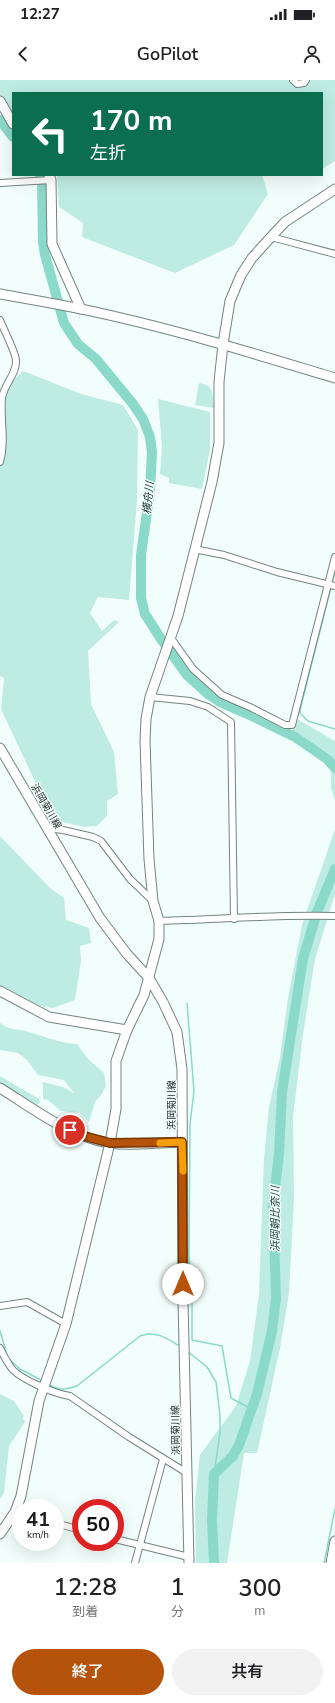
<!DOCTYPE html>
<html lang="ja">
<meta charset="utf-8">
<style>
:root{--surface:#fff;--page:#f2f2f2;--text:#202124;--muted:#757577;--accent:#b45309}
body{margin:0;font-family:"Nunito Sans","Noto Sans JP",sans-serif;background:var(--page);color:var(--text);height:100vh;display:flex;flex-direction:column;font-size:15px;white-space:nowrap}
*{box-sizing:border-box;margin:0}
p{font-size:13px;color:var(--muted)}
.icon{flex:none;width:22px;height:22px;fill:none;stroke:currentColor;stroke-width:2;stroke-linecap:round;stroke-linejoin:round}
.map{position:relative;height:1483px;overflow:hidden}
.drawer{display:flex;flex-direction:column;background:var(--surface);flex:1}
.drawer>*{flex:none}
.hud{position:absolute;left:12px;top:12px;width:311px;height:84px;border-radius:0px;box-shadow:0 4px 16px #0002;background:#0b6e4f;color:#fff;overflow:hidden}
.speed{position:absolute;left:12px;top:1419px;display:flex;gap:8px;font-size:20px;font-weight:700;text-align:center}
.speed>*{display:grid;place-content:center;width:52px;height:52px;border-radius:50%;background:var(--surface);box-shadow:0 4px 16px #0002;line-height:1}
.speed small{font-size:10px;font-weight:400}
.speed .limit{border:6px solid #d22;background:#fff;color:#111}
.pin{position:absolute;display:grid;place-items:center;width:34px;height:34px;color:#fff;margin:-17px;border:2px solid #fff;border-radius:50%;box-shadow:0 1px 4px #0007}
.me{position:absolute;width:44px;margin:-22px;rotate:0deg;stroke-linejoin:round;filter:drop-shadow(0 0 3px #0008)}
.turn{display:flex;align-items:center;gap:14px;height:84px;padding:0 12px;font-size:18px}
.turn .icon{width:52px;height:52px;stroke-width:2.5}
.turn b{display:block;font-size:28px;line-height:34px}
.eta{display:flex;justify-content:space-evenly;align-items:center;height:68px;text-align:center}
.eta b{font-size:24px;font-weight:600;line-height:28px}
.button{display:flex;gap:8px;margin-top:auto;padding:8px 12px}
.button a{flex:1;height:46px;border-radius:24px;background:var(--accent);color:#fff;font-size:16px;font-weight:600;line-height:46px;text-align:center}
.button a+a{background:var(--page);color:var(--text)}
.status{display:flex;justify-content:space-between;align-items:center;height:28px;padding:0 20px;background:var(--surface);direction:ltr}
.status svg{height:11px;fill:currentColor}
header{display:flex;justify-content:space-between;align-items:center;height:52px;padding:0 12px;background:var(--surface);font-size:18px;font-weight:600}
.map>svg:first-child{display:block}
</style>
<div class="status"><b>12:27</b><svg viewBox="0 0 49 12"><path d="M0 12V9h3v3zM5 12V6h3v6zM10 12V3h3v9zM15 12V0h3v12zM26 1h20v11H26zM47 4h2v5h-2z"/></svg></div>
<header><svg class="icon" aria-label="back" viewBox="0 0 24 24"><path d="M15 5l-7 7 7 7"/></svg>GoPilot<svg class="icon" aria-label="person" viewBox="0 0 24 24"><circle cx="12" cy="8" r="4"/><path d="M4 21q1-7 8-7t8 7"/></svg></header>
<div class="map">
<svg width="335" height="1483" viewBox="0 0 335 1483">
<rect width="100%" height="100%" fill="#f2fefb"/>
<g fill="#beece2">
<polygon points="0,0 335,0 335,81 322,89 322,13 13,13 13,30 11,31 0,15"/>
<polygon points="57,95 262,95 268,114 234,165 175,193 82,157 83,143 59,127"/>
<polygon points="23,291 81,314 123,325 138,350 137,420 129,520 98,517 90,533 102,551 114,540 119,542 88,571 91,624 114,672 118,714 107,721 107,736 97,746 85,747 53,740 1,629 4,598 0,596 0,314"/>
<path d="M199,303c16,3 13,10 15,25l-19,-3z"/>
<polygon points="158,319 210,332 210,370 202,409 169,403 169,398 160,394 162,366"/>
<polygon points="297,639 335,661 335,721 331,708 331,685 292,652"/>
<polygon points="335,749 335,814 315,879 303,954 293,1037 294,1119 289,1213 280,1268 257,1373 244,1373 227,1483 196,1483 195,1420 200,1375 236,1326 250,1281 259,1214 264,1079 269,1027 280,977 288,918 302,845"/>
<polygon points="0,756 50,808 64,818 66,840 89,848 91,863 80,866 81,881 75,920 53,928 30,924 0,915"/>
<path d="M0,943c9,7 18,6 29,9 17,5 30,11 48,12l11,15 16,14 2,13 -5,9 -6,7 -6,20 -9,-9 -19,-2 -13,-11 -5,-1v-17l20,5 11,6 -10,-13 -26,-5 -11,-15 -9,-7 -18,-3z"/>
<polygon points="0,996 39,1019 40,1023 36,1025 0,1004"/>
<polygon points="0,1314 14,1321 24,1336 23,1338 25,1342 9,1366 4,1413 0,1419"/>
</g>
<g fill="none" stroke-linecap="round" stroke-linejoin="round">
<g stroke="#8bd9c9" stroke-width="1.5">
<polyline points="332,503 335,491"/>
<polyline points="331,507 301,626 300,633 308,641 335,649"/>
<polyline points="187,923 194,1011 190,1044 189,1174 192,1225 192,1260 222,1266 231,1318 251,1329"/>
<polyline points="0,1251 8,1278 20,1289 43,1301"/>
<polyline points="187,1271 207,1287 216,1302 220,1336 220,1353 214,1394"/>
<path d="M48,1304c12,7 16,6 29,2l63,-50c16,-6 28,3 41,11"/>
<polyline points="324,1483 335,1429"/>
</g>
<g stroke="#8bd9c9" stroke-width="10">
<polyline points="0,40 13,57"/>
<polyline points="40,95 42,104 43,162 45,175 64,243 78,264 96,279 133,324 143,339 150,357 152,372 150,411 141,475 141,518 145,534 161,559 187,595 208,614 222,623 252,636 295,657 327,679 335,688"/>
<polyline points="214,1483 212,1440 214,1394 233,1376 239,1365 257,1314 272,1251 276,1218 273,1125 279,1074 282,1012 303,879 317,832 335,789"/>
</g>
<defs>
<g id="street">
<polyline points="293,0 297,4 304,3 306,0"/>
<polyline points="0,103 51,100"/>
<polyline points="271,157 335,174"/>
<path d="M0,240c4,10 15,31 16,40 1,14 -12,24 -14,38 -2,21 4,43 -2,64"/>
<polyline points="194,469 224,475 277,492 335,506"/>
<polyline points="171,558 193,589 222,615 252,628 285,645 292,645 335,477"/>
<polyline points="150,617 190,621 208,627 231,642 234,839"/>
<polyline points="47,748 63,750 93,757 101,761 130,799 153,821"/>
<path d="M159,841c59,-1 117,-7 176,-5"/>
<polyline points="0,1226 27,1222 66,1244"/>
<path d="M0,1268c4,8 7,15 13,22 10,10 42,24 57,26l59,41 58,36"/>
<polyline points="55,1443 81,1450"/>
<polyline points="115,1459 189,1477"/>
<polyline points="135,1483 163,1379"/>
</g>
<g id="secondary">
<polyline points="0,21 13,44"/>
<polyline points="49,95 51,100 52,164 81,229"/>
<path d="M0,214c38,7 76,13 113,22 75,17 149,40 222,62"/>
<polyline points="0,668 100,838 127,874 149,898 163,922 177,952 182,989 183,1220 189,1483"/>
<polyline points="0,911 49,937 127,950"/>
<path d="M0,1008c34,21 68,48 109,55 21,3 51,0 73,-1"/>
<polyline points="0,1454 15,1432 21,1416 39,1321 66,1244 110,1063 116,1029 116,981 127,950 144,915 159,859 159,841 153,821 149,779 145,661 146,639 150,617 178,536 212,402 219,363 219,302 223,264 230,221 241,195 252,178 271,157 285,142 335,109"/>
<polyline points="331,1483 335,1461"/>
</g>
</defs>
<use href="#street" stroke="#738480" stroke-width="8"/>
<use href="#secondary" stroke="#738480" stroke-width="11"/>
<use href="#street" stroke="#fff" stroke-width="6"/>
<use href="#secondary" stroke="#fff" stroke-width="9"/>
</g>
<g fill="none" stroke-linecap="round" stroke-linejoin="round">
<defs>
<polyline id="route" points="70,1050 84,1056 110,1063 182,1062 183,1204"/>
</defs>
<use href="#route" stroke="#753606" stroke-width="10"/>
<use href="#route" stroke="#b45309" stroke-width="7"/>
<polyline stroke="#f59e0b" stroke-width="7" points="160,1063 182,1062 183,1091"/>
</g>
<g text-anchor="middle" stroke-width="3" stroke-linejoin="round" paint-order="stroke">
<g font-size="10" fill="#1f2725" stroke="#f2fefb">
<text transform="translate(47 726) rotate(60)" y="4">浜岡菊川線</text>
<text transform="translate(171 1025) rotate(-90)" y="4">浜岡菊川線</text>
<text transform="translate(175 1350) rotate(-91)" y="4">浜岡菊川線</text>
</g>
<g font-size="11" font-style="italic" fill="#1d423b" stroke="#f2fefb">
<text transform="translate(148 418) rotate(-84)" y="4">横舟川</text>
<text transform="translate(275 1139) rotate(-90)" y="4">浜岡朝比奈川</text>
</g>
</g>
</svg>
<div class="speed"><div>41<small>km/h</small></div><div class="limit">50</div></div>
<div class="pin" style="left:70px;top:1050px;background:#d93025"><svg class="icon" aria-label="arrive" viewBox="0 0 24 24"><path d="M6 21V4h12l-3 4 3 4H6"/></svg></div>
<svg class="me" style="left:183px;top:1204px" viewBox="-20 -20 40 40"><circle r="19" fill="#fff"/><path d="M0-13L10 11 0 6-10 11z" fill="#b45309"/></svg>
<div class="hud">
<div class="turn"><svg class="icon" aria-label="left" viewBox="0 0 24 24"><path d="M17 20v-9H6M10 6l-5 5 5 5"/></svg><div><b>170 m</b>左折</div></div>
</div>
</div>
<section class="drawer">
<div class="eta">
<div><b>12:28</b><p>到着</p></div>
<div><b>1</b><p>分</p></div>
<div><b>300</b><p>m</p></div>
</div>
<div class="button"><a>終了</a><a>共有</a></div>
</section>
